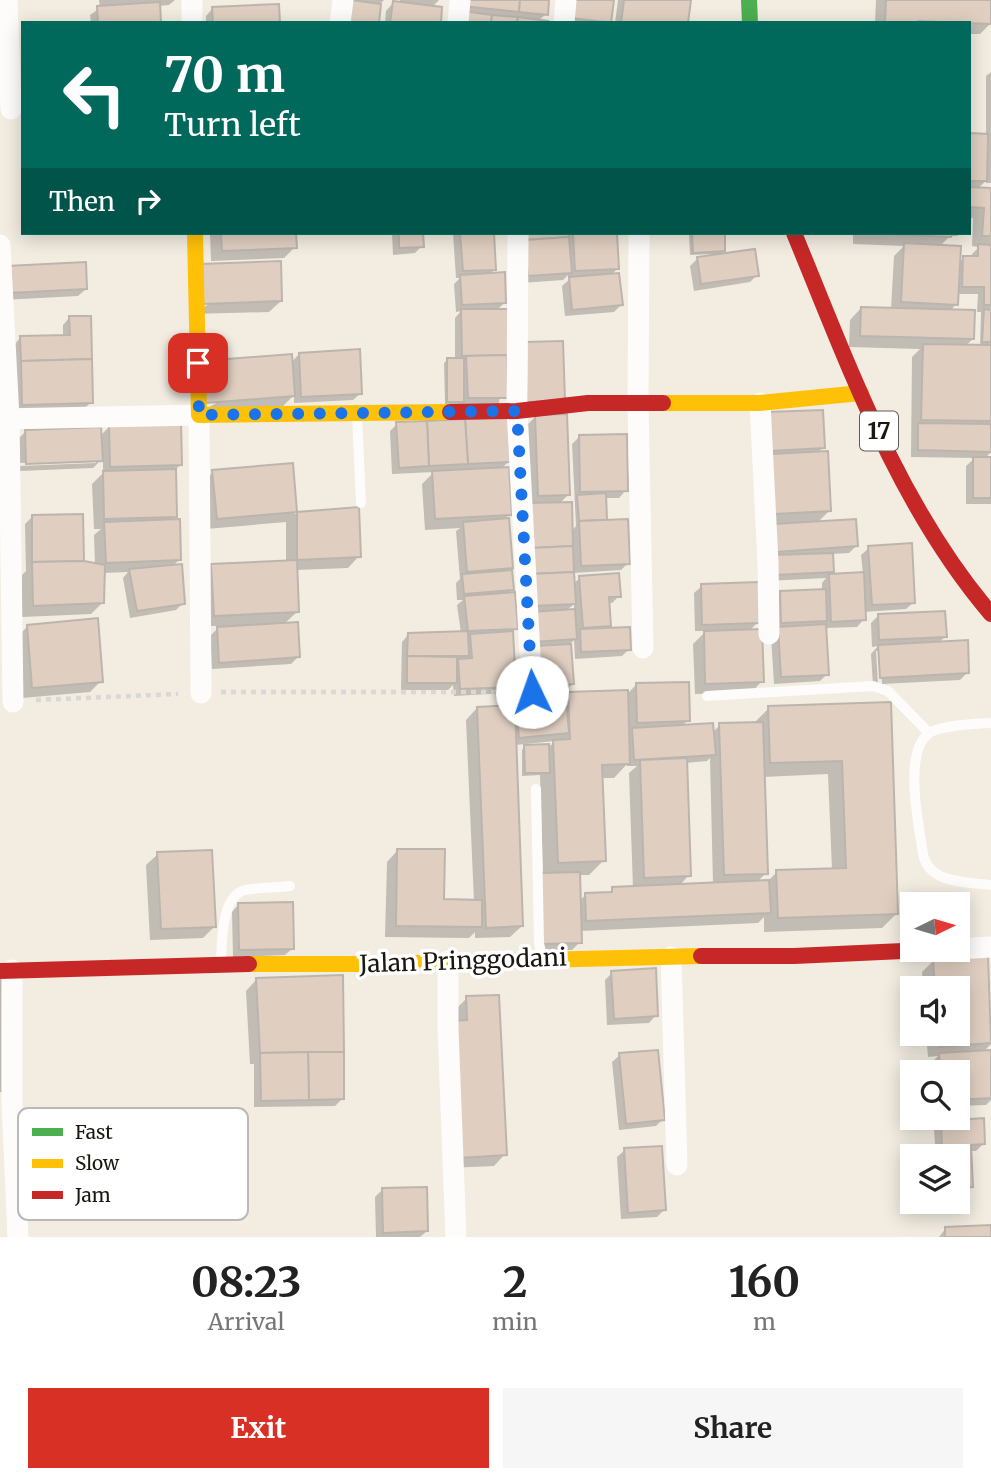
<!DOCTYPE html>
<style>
:root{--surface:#fff;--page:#f6f6f6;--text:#222;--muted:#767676;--accent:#d93025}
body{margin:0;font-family:Merriweather,serif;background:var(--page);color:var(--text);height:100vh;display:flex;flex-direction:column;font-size:26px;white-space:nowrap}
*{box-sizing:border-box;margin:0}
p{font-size:23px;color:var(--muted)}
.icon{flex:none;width:38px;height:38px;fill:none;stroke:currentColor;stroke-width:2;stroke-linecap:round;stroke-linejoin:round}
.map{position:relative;height:1237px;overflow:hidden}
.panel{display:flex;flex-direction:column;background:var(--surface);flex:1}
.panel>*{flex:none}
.banner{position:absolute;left:21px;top:21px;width:950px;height:214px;border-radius:0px;box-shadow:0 4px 18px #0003;background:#00695c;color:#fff;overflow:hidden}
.needle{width:46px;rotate:85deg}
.tools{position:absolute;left:900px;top:892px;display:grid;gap:14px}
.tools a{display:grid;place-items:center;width:70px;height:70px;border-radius:0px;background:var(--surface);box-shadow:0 4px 18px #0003;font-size:35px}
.pin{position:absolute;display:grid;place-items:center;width:60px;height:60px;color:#fff;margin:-30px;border-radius:14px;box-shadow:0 4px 10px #0006}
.me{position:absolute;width:77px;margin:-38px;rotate:357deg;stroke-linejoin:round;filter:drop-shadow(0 0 5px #0008)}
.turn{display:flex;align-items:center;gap:24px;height:147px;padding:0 28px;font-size:32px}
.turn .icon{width:91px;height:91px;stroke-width:2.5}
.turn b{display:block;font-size:49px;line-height:60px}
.then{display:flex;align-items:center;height:66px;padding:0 28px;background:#0003;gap:14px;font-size:26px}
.eta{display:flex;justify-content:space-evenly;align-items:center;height:119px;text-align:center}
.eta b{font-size:42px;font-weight:700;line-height:49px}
.primary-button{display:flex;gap:14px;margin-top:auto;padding:14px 28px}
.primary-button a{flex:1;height:80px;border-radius:0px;background:var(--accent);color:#fff;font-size:28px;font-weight:700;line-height:80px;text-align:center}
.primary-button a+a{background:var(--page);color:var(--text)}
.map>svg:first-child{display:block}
</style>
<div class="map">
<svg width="991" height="1237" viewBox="0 0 991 1237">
<rect width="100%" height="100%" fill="#f2ece1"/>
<g fill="#0003" fill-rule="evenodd">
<polygon points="99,0 175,0 169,5 158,6 159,23 91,23 90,15 100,8"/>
<polygon points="349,0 384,0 379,5"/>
<polygon points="400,0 439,0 432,7 439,23 385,23 386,11 393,3 399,4"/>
<polygon points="457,0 547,0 546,14 538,21 456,23"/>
<polygon points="612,0 609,23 566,23"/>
<polygon points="618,0 683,0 686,23 615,23"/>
<polygon points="876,0 991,0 991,23 980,34 970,34 970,23 875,23"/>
<polygon points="213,8 278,23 206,23 206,16"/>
<path d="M991,72v111h-5v-2l-9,8 14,1v262l-7,7h7v45h-25v-38l9,-8 -64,-1 1,-100 8,-8 -71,-2 1,-27 11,-12 30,1 3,-53 10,-10 -51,-2v-11h108l-4,3h-7l-11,11 19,16 6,-5h8v-4l7,-7 -7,-1 1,-28h-3v-83l16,1v-60zM957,294h21l-1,18h4l-1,35 -15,-1 8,-7 -23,-28 6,-7z"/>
<polygon points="210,233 295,233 295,247 284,258 211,261"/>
<polygon points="392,233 421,233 422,246 415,253 393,255"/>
<polygon points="453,233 493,233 495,269 489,275 505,302 496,311 506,310 499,404 445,404 444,363 447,360 455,360 455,318 461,311 456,312 454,284 460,278 456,278"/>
<polygon points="517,233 616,233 618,268 611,275 621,305 614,312 565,316 562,286 571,278 568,278 568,275 563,280 521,283"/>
<polygon points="687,233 723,233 724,251 718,256 757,275 750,282 694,291 690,266 697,259 711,257 711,254 690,255 689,235 687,235"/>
<polygon points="279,263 281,301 269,312 192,314"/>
<polygon points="0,275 86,289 78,296 2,300"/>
<polygon points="70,317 91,402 80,413 12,415 14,345 21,337 63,337 63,325"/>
<polygon points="299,354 361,393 353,400 294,403 294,395 282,407 196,414 291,363"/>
<path d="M535,417l34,77 -10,10 12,28 5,-6 -4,-82 7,-7 47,53 -7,8h-15l2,24 22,41 -7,7 -48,3v11l7,-6 39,18 -7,7h-4l2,22 -5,5 24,19 -7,7 -47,3 -1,-19 -5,5 3,39 -7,7 -34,2 -3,-269zM574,604v7h-8z"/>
<polygon points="760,421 824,447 817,453 830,510 817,523 856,546 849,553 831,554 832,571 828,575 863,574 861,555 869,548 914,602 906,609 864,612 864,619 857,627 825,628 827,674 820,681 774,684 771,636 773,600 781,593 822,591 822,583 826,578 767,581 768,533 778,523 763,524"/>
<polygon points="397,424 508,462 501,469 510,514 503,521 511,568 506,573 512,589 507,594 516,628 512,632 515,686 507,693 454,696 453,685 448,690 401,690 402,642 409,634 461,633 457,605 463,600 457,600 456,583 460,579 456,531 460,528 425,530 422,484 434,472 392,474 390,431"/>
<polygon points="110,426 181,464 174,471 175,516 170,522 180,559 172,567 183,603 176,610 130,618 123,578 128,572 103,573 102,603 91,614 22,617 22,575 26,571 25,524 32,517 82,561 95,565 94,535 101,529 94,529 92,484 103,473 103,458 93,468 19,471 19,466 96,463 96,460 19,463 18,439 25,432 100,436"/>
<polygon points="291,465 295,514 358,509 359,556 348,568 295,570 298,611 284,624 298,657 291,664 212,669 210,636 220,626 203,626 201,577 212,566 286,562 286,522 206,529 202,483 213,472"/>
<polygon points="702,586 758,622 749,631 762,681 751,693 695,694 693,644 706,631 695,631 694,593"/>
<polygon points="879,615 945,637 938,643 967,673 960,680 882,684 880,651 876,651 878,684 873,685 871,654 878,646 872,647 871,623"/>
<polygon points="28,626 101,681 90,692 22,698 17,637"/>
<path d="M636,685l52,35 -7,7 31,6 8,-8 34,-2 15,-15 120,-4 8,209 -15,15 -118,4v-15l-6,6 -178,8v11l-8,8h-36l7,-75 -3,-100 -18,1v-26l3,-3 22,2 8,-8 -40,4 7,181 -12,11 -35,1v-6l-6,6 -84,-1 2,-75 11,-12 44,51h32l-8,-181 11,-12 35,-1 5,-4 47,-4 5,-5 57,1zM710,758l3,126 -34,2 10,-11 -4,-112 22,-2zM627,764v2h10l-8,7 4,115 -20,1 -5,5 -23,1 -6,7 -1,-27h11l15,-15 -3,-82h13zM828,774l4,96 -55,2 -9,9 -11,1 9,-9 -3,-96z"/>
<polygon points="158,854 214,927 203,938 150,940 146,865"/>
<polygon points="239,904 293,948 285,955 233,957 232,912"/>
<polygon points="986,957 991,1044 983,1052 991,1062 991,1100 986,1105 957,1106 957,1073 933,1073 932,1062 938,1056 928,1057 926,1034 957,1034 957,989 923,989 922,972 933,961"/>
<polygon points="612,973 656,1015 649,1023 607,1025 605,980"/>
<polygon points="257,979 342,1099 335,1106 254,1107 254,1064 250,1064 246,991"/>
<polygon points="467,998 505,1154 494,1166 447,1168 456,1009"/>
<polygon points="620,1055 663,1119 656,1126 619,1130 612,1062"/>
<polygon points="941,1122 983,1144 976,1151 969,1151 971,1186 964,1194 957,1194 957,1157 936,1157 934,1130"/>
<polygon points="625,1150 664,1210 657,1217 621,1219 617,1157"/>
<polygon points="382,1190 427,1231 420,1237 376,1237 375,1197"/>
<polygon points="991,1227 991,1237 939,1237 946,1228"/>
</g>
<g fill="#e0cfc1" stroke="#bcb5ae" stroke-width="2">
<polygon points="351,0 381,4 379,23 345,23"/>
<polygon points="463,0 520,0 519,12 462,6"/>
<polygon points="520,0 549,0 548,15 519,12"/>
<polygon points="574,0 614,0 611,23 572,18"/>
<polygon points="624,0 691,0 688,23 621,23"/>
<polygon points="886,0 991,0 991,24 918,21 918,23 885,23"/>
<polygon points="393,1 442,7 441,23 390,23"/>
<polygon points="160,2 161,23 98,23 97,6"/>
<polygon points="279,4 280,23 213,23 212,7"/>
<polygon points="463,11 492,15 491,23 461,23"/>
<polygon points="492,15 518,17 517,23 491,23"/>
<polygon points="518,17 548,21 548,23 517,23"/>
<polygon points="970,133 988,134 987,181 970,181"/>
<polygon points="970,187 991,188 991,236 982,236 984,208 971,207 970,226"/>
<polygon points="221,233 296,233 297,248 222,251"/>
<polygon points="399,233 423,233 424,247 399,248"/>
<polygon points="460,233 494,233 496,270 463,271"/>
<polygon points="524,233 569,233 569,237 525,240"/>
<polygon points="573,233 617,233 619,269 575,271"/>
<polygon points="692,233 725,233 725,251 693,253"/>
<polygon points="863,233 952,233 951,237"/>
<polygon points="569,237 572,273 528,276 525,240"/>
<polygon points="904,243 961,246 958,305 901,302"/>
<polygon points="978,244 991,245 991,305 984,305 984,287 962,287 963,256 978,256"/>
<polygon points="755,249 759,276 701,284 697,257"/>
<polygon points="281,261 282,301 202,304 201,264"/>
<polygon points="86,262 87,289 8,293 7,266"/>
<polygon points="505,272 506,303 462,305 460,275"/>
<polygon points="619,273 623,305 572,310 569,277"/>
<polygon points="861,307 975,310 974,339 860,336"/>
<polygon points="461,309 508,309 508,355 462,356"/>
<polygon points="984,309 991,310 991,342 982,342"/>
<polygon points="69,316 91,316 92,359 21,361 20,336 70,335"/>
<polygon points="563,341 565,401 527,402 525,342"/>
<polygon points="923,344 991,345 991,421 921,420"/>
<polygon points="360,349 362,394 301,397 299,353"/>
<polygon points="292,354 295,396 206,403 202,361"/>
<polygon points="507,355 508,398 468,398 466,356"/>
<rect x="447" y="358" width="17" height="44"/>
<polygon points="92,359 93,403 22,405 21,361"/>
<polygon points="823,410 825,448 769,451 766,412"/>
<polygon points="567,414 570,495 538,496 535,415"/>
<polygon points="508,417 510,462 468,464 465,419"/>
<polygon points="465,419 468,464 429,466 427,421"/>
<polygon points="427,421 429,466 399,468 396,422"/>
<polygon points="181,423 182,465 110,467 109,425"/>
<polygon points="918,423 991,424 991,452 918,450"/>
<polygon points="101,427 103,461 26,464 25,430"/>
<polygon points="627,434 628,491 580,492 579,435"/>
<polygon points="828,451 831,511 774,514 771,454"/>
<rect x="973" y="457" width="18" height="41"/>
<polygon points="293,463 297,512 217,519 212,470"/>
<polygon points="509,467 512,515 435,519 432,471"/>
<polygon points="176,469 177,517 104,519 103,471"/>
<polygon points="606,493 607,520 579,521 577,495"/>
<polygon points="572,502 573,546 530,548 528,503"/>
<polygon points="359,507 361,557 297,560 297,512"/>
<polygon points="83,514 84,561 32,562 32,515"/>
<polygon points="509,518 513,568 467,572 463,522"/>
<polygon points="180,519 181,560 106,563 104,522"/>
<polygon points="628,519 630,564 581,566 579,521"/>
<polygon points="856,519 858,546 776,552 774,524"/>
<polygon points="912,543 915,603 872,605 868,546"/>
<polygon points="573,546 574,572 530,574 530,548"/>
<polygon points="833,553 834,572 774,575 773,555"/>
<polygon points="297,560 299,612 214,616 211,564"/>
<polygon points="84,561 105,565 104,603 33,606 32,562"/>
<polygon points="182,564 185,604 137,611 129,569"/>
<polygon points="512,570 514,590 464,594 462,574"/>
<polygon points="574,572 576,604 532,606 530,574"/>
<polygon points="864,572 866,620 831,622 829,574"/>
<polygon points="619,573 621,597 609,597 611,626 583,628 579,576"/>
<polygon points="759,582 760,623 702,625 701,584"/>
<polygon points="826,589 827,621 781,623 780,591"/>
<polygon points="515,592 518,629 468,631 464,596"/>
<polygon points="575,609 577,639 533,642 531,612"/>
<polygon points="945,611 947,637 879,640 878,614"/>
<polygon points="98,618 103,682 32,688 27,625"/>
<polygon points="298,622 300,657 219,663 217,627"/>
<polygon points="826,624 829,675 781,677 778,627"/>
<polygon points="630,627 631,650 581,652 580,629"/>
<polygon points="762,629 764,682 705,684 704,631"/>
<polygon points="468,631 469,656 407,656 408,633"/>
<polygon points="513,631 516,687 460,689 458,659 472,658 470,634"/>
<polygon points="968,640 969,673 880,678 878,645"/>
<polygon points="571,644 574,684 538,687 535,646"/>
<polygon points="407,656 457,657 457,683 407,683"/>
<polygon points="689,682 690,721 637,723 636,683"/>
<polygon points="628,690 630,764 602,765 606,861 558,863 553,740 570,739 568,692"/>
<polygon points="566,697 569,733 519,738 516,701"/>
<polygon points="891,702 898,914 778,918 776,870 846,868 842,761 770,763 768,706"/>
<polygon points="515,705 523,926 486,928 477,707"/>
<polygon points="763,722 768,874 724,875 719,723"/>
<polygon points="713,723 716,755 634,760 632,728"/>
<polygon points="549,744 550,773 525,773 524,745"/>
<polygon points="687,758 691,876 644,878 640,760"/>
<polygon points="397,849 445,849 444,899 482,900 482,927 396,926"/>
<polygon points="212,850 216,927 161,929 157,852"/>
<polygon points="580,872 582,943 542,944 541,873"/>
<polygon points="769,880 771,913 586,921 585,893 612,892 612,887"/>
<polygon points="293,902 294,949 239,950 238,903"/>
<polygon points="988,955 991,1043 939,1047 938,1034 957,1034 957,989 935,989 933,959"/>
<polygon points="656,968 658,1016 614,1019 611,971"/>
<polygon points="0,972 2,972 4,1091 0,1091"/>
<polygon points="343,975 344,1052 260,1053 256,978"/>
<polygon points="499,995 507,1155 458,1158 451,1021 467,1020 466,996"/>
<polygon points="658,1050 665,1120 626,1124 619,1053"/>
<polygon points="991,1050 991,1098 957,1100 957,1073 940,1073 939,1053"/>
<polygon points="308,1052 344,1052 344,1099 309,1100"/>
<polygon points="308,1052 309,1100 261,1101 260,1053"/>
<polygon points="984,1118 985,1144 942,1147 941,1121"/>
<polygon points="971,1145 973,1187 957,1188 957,1157 943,1157 942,1147"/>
<polygon points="662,1146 666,1210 628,1213 624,1148"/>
<polygon points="427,1187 428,1231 383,1233 382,1188"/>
<polygon points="991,1225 991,1237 945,1237 945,1227"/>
</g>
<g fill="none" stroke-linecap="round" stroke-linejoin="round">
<g stroke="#d9d8d4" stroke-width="4.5" stroke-dasharray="5 5" stroke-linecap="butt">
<polyline points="221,692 510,692"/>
<polyline points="36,700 178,694"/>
</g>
<g stroke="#fdfcfa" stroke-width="10">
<polyline points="357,415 361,503"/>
<polyline points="707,696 873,686 888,691 929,733"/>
<path d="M991,723c-15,1 -52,2 -63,11 -25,20 -9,92 -5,120 6,30 43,28 68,31"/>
<polyline points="536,789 539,943 542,956"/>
<path d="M221,961c1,-19 0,-65 24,-71 14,-3 31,-2 45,-4"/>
</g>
<g stroke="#fdfcfa" stroke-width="21">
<polyline points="7,0 11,109"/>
<polyline points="192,23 192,0"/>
<polyline points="340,23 343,0"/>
<polyline points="458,23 460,0"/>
<polyline points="564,23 566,0"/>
<polyline points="518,233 517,411 532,692"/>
<polyline points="639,233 638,404 643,648"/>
<polyline points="0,245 9,418 13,702"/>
<polyline points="760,403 768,563 769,634"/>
<polyline points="0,419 199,415 201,693"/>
<polyline points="957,949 991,947"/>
<polyline points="671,957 677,1165"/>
<polyline points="448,961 448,1029 456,1237"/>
<polyline points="12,970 12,1103 18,1237"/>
</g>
<polyline stroke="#4caf50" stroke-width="16" points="749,0 750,23"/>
<g stroke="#ffc107" stroke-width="16">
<polyline points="195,233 199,415 450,412"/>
<polyline points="663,403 760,403 861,393"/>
<polyline points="249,964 374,964 701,956"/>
</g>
<g stroke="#c62828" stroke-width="16">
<path d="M794,233c54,131 104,272 197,381"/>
<polyline points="450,412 517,411 588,403 663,403"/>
<polyline points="701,956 794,956 925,950"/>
<polyline points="0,971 249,964"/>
</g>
</g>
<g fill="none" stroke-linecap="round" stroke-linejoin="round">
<polyline stroke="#1a73e8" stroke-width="12" stroke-dasharray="0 21.6" points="198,363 199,415 517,411 532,692"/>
</g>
<g text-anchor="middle" stroke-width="7" stroke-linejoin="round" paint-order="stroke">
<rect fill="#fff" stroke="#5f5c57" stroke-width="2" x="860" y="411.5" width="38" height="39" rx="5"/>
<g font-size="23" font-weight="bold" fill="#1b160f">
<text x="879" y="439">17</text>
</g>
<g font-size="24" fill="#1b160f" stroke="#fff">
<text transform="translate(463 961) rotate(-2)" y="8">Jalan Pringgodani</text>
</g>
</g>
<rect x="18" y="1108" width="230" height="112" rx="10" fill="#fff" stroke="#bbb9b7" stroke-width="2"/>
<rect x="32" y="1128" width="31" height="8" fill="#4caf50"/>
<rect x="32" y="1159" width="31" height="9" fill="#ffc107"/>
<rect x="32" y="1191" width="31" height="8" fill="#c62828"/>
<g font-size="19" fill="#1b160f">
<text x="75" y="1139">Fast</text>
<text x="75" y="1170">Slow</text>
<text x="75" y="1202">Jam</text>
</g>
</svg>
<div class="tools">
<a><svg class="needle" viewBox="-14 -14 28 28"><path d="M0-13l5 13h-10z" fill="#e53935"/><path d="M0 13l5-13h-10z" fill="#767676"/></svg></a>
<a><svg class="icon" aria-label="sound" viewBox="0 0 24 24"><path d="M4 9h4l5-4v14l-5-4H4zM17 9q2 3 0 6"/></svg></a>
<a><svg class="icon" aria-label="search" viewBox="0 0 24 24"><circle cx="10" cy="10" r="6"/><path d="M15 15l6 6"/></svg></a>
<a><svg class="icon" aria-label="layers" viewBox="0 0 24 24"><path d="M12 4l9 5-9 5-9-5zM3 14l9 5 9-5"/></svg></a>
</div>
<div class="pin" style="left:198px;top:363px;background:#d93025"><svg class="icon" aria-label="arrive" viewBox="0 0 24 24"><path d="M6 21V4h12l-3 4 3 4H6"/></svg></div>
<svg class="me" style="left:532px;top:692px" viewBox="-20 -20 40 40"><circle r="19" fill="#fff"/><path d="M0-13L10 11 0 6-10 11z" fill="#1a73e8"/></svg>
<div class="banner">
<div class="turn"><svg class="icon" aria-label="left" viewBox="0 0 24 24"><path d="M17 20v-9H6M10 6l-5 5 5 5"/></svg><div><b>70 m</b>Turn left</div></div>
<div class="then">Then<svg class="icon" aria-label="right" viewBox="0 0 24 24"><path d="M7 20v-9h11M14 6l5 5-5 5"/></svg></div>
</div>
</div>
<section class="panel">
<div class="eta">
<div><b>08:23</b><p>Arrival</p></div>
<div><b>2</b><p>min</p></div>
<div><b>160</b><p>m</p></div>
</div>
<div class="primary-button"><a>Exit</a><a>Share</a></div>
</section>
